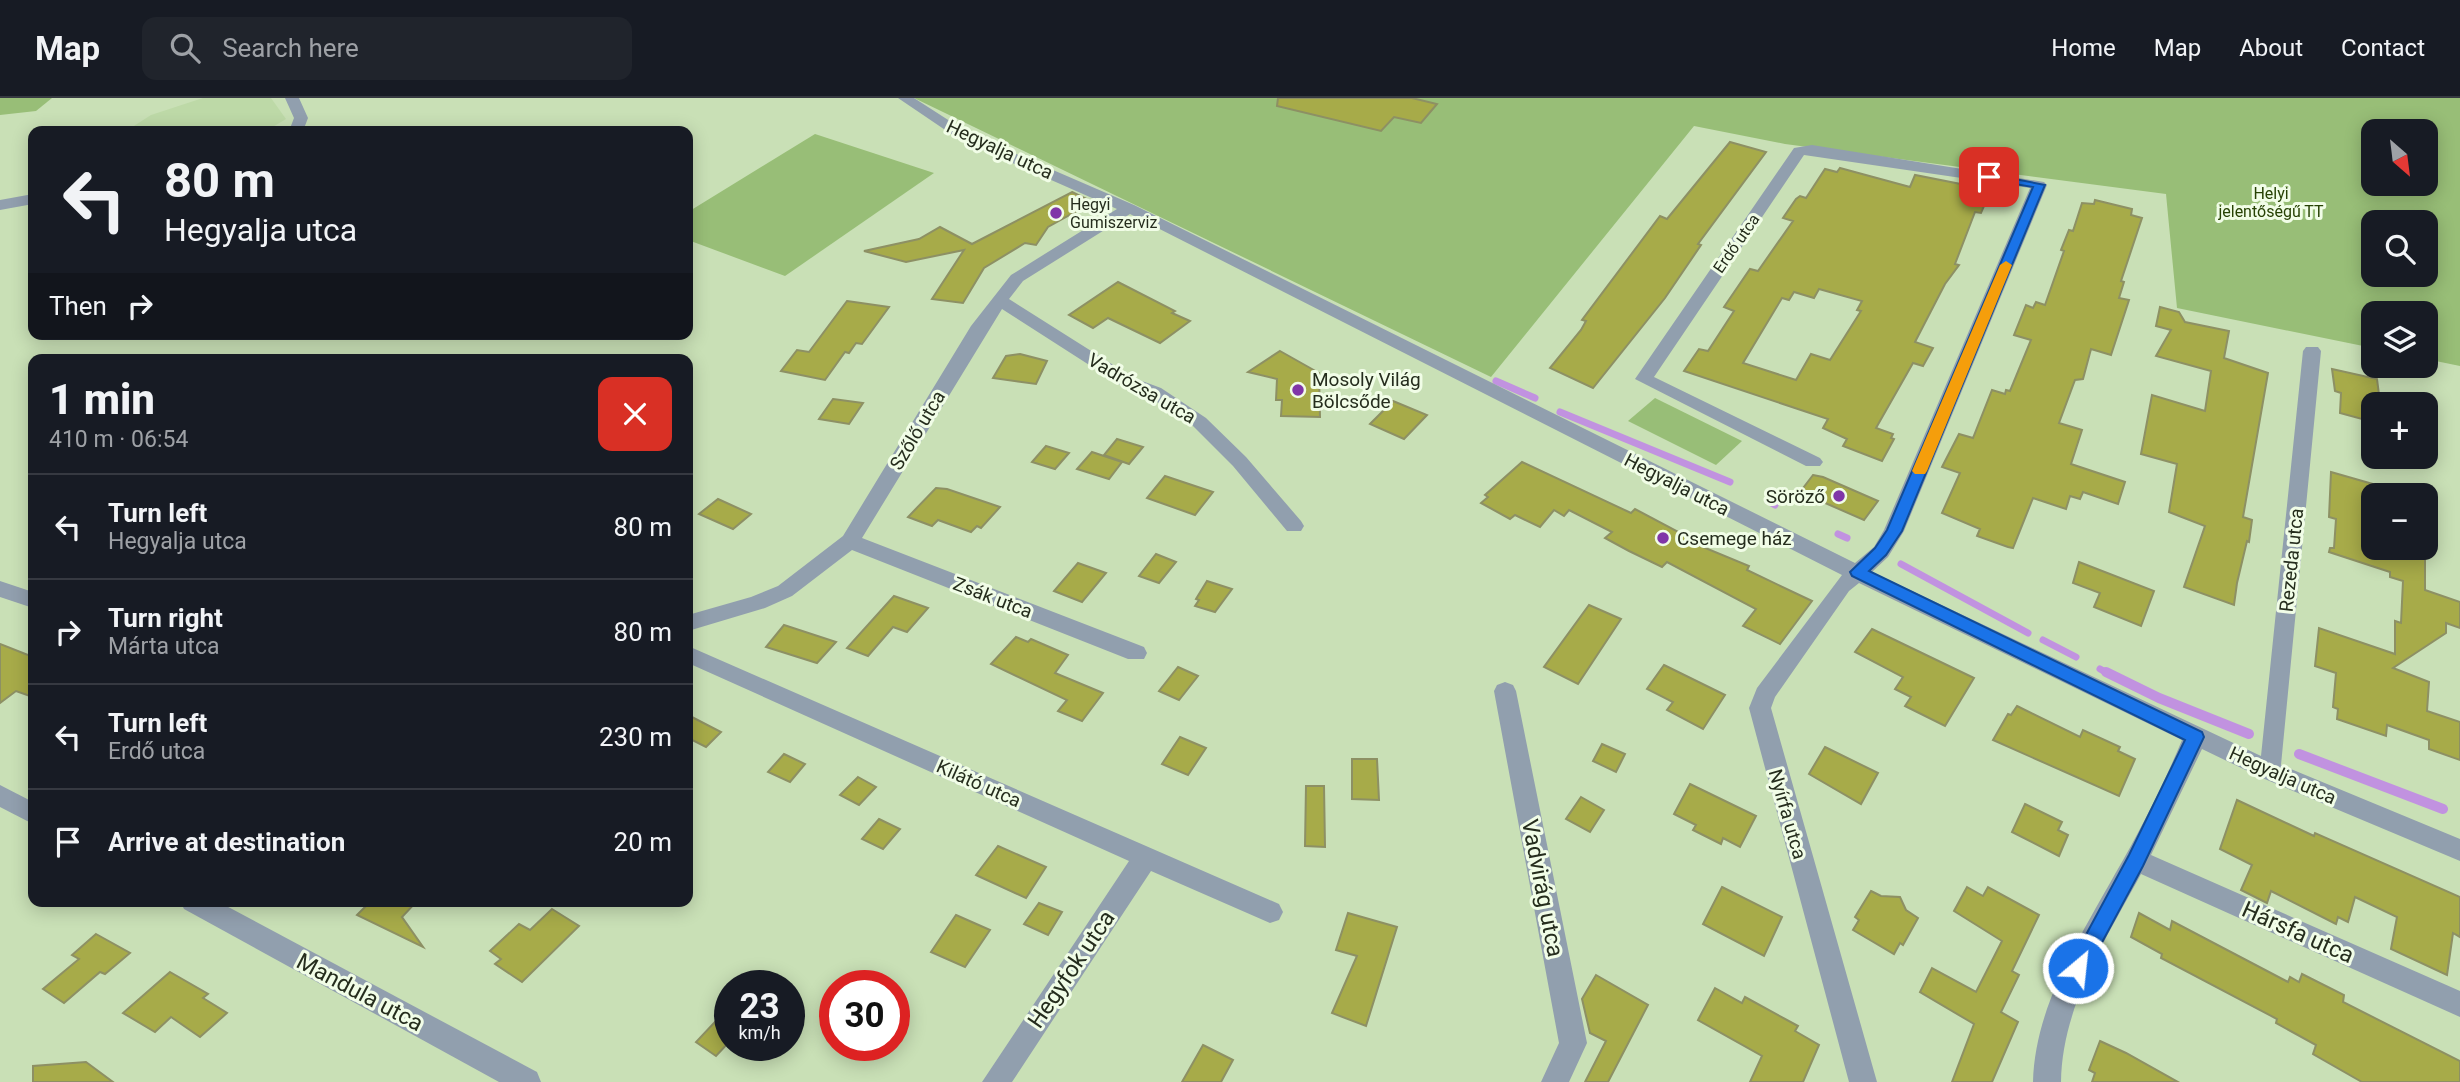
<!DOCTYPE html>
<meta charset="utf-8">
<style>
:root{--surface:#171b24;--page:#20242c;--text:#f1f3f6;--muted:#9ea1a6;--line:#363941}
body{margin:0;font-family:Roboto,sans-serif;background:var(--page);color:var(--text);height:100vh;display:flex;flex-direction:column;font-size:26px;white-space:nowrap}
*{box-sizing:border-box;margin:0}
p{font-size:23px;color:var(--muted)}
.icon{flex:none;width:38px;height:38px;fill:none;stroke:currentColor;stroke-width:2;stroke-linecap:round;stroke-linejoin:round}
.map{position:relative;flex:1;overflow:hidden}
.sheet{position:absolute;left:28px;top:256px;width:665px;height:553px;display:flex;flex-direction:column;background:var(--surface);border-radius:14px;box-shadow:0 4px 18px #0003}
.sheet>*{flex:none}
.top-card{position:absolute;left:28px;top:28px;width:665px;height:214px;border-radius:14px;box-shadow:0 4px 18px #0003;background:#171b24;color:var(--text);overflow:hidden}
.needle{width:46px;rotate:152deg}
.fabs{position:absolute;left:2361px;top:21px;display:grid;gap:14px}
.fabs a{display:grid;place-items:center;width:77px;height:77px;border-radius:14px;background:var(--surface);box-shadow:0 4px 18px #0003;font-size:35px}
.speed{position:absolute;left:714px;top:872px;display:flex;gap:14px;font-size:35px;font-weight:700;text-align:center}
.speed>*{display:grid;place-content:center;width:91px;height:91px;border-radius:50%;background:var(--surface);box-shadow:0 4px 18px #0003;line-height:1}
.speed small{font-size:18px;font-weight:400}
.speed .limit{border:10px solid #d22;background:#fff;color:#111}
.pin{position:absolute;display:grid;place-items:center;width:60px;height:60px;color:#fff;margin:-30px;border-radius:14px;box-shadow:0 4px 10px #0006}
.me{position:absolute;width:77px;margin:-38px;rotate:28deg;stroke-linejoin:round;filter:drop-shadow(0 0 5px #0008)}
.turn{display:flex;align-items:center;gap:24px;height:147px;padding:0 21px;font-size:32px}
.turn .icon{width:91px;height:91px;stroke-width:2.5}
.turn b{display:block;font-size:49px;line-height:60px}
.then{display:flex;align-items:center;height:66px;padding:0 21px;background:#0003;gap:14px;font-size:26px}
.round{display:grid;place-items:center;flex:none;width:74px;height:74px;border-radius:14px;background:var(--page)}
.summary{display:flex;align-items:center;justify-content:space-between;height:119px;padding:0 21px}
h1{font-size:42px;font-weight:800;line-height:52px}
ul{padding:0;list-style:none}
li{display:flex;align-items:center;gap:21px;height:105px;padding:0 21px;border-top:2px solid var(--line)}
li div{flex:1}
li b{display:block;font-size:26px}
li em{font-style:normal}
header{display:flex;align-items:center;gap:42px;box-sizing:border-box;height:98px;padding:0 35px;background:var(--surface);border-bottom:2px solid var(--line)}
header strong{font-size:33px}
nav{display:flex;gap:38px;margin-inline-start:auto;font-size:24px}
.search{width:490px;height:63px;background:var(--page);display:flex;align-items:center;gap:18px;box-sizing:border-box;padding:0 24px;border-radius:14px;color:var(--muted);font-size:26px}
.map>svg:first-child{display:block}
</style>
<header>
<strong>Map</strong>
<div class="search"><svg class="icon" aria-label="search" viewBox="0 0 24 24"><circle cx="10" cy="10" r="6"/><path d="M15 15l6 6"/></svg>Search here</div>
<nav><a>Home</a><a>Map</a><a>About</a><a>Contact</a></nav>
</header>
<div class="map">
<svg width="2460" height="984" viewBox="0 0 2460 984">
<rect width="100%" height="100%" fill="#c9e0b6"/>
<polygon fill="#bdd9a7" points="203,0 271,0 286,21 266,33 126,33 151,17"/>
<g fill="#98be77" fill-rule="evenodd">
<polygon points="0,0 52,0 36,13 0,17"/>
<path d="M914,0h1546v268l-34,-7v-46h-53v35l-196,-40 -11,-114 -381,-50 -91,-18 -203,251zM2373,33h53v53h-53zM2373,124h53v53h-53z"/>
<polygon points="815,36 934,75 785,178 688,142 688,114"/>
<polygon points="1655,300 1742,343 1716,367 1628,323"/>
</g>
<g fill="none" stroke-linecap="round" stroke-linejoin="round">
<g stroke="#c192e0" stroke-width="7">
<polyline points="1496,283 1535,300"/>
<polyline points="1560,314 1730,384"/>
<polyline points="1768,403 1775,407"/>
<polyline points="1838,436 1847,440"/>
<polyline points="1901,466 2028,535"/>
<polyline points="2043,542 2076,559"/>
<polyline points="2100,571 2109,576"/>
</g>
<g stroke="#c192e0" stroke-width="10">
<polyline points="2106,574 2159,600 2249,636"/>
<polyline points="2299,656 2443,711"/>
</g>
</g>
<g fill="#a7ab49" stroke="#8d9064" stroke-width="2" fill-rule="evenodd">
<polygon points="1278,0 1412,0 1437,6 1421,25 1394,19 1381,33 1277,8"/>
<polygon points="1730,44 1766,54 1698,146 1701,147 1665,200 1593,290 1550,270 1581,232 1586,223 1582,222 1660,118 1667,121"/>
<path d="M1840,70l70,19 5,-12 76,15 -10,23 -6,-1 -20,52 4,1 -14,19 -30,58 18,6 -10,18 -10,-3 -37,65 17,6 -2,4 3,1 -12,22 -39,-15 4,-7 -24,-11 5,-9 -144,-48 15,-22 9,2 26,-40 -10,-4 26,-38 8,2 35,-50 -10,-3 13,-19 4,-3 6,2 19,-29 12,3zM1819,191l43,12 -5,9 4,1 -31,49 -19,-6 -15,26 -53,-17 39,-65 7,2 5,-8 20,6z"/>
<polygon points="1072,94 1093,104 1048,129 1036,147 1025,145 984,170 963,205 932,201 964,152 906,164 864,153 919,141 940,129 972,146"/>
<polygon points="2095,102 2132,111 2131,117 2142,120 2121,183 2124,184 2119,200 2129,202 2111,257 2091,251 2083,281 2075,282 2059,325 2082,332 2071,366 2125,384 2118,406 2083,394 2080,401 2070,398 2066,411 2033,400 2013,450 2008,449 1977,438 1980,431 1942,415 1960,375 1942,369 1959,336 1973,340 1992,292 2005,296 2006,292 2010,293 2031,242 2014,237 2026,207 2033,210 2036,204 2045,207 2064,153 2061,152 2069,132 2073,133 2082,105 2094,106"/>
<polygon points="1118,184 1175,213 1172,215 1190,223 1160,245 1108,220 1093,230 1069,217"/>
<polygon points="847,203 889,209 862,246 856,245 849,255 845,254 825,282 781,273 797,252 809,254"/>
<polygon points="2160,209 2179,214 2185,224 2229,233 2224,260 2268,275 2243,419 2252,422 2249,444 2247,443 2237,485 2234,507 2184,489 2205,428 2169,414 2177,366 2141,356 2152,297 2205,313 2211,273 2156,258 2171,232 2156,228"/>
<polygon points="1280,253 1319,275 1320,319 1281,318 1282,302 1276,302 1277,281 1248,274"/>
<polygon points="1020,256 1047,263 1036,286 993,280 1006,258"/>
<polygon points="2332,271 2377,281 2380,304 2373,303 2373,324 2340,315 2341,295 2335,293"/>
<polygon points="833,301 863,305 849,326 819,321"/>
<polygon points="1393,303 1427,317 1404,341 1370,326"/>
<polygon points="1117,341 1143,349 1129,366 1104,357"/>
<polygon points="1046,348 1069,355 1055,371 1032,364"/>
<polygon points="1092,354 1122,364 1109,381 1077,371"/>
<polygon points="1522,364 1631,415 1635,411 1688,439 1686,442 1749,468 1747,472 1812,503 1780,546 1743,528 1756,511 1667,464 1662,469 1629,453 1605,440 1612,434 1569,412 1564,418 1554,412 1540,429 1515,417 1510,421 1481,405 1488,399 1485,397"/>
<polygon points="2331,374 2373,386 2373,450 2388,450 2425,461 2425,492 2460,504 2460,530 2446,525 2446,535 2393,570 2429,584 2427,613 2460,624 2460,662 2429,651 2429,642 2387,627 2386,638 2337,621 2338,611 2333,609 2336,575 2315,568 2319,530 2395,556 2395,523 2401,525 2403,483 2390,479 2390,474 2329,454 2330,450 2334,450 2336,421 2329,419"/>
<polygon points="1813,377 1823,379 1878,403 1864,422 1800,394"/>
<polygon points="1165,378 1213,394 1195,417 1147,400"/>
<polygon points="936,390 947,391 1000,409 981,430 977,428 971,434 938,422 932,428 908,419"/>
<polygon points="718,401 751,416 733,431 699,416"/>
<polygon points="1156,456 1176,464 1159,485 1139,478"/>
<polygon points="2079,464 2154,493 2141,528 2094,509 2100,495 2073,485"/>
<polygon points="1078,465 1106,475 1082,504 1054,493"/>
<polygon points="1207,483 1232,491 1215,514 1195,508 1199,502 1196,501"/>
<polygon points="894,498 928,510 907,534 893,529 868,558 847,550"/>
<polygon points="1589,507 1621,521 1578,586 1544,569"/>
<polygon points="784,527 836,544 817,565 766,549"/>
<polygon points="1872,531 1974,580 1945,628 1905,608 1911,599 1895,591 1903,579 1855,554"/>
<polygon points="1016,539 1028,544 1031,541 1068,557 1055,575 1103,595 1082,623 1058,613 1067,602 991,566"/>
<polygon points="0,546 33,559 33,599 16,593 0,605"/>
<polygon points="1664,567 1725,597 1703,631 1667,612 1673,604 1647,591"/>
<polygon points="1178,569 1198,578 1179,602 1159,593"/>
<polygon points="2017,608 2080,639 2083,632 2120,649 2118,653 2135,661 2119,698 1993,642 2008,616 2011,617"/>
<polygon points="688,617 721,634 706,649 688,640"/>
<polygon points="1180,639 1206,650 1188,677 1162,666"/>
<polygon points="1602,646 1625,656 1616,674 1593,663"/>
<polygon points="1825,649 1878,675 1861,706 1809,676"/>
<polygon points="784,656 805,666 790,684 768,674"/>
<polygon points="1352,661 1377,661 1379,702 1352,701"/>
<polygon points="858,679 876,689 859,707 840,697"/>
<polygon points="1690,686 1756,718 1740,749 1723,740 1721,746 1693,732 1696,727 1674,716"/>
<polygon points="1306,688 1324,688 1325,749 1305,748"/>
<polygon points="1581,699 1604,712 1590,734 1566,721"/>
<polygon points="2237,702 2314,738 2315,735 2460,799 2460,839 2453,835 2447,877 2391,851 2397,819 2355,799 2348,824 2338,819 2336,826 2271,793 2267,805 2241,792 2252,767 2220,751"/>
<polygon points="2025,706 2062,724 2058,732 2068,737 2059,758 2012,734"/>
<polygon points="879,721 900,731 883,751 862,741"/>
<polygon points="998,748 1046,769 1026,800 976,777"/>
<polygon points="1722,789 1782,819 1764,858 1703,826"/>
<polygon points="1967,789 1983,798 1988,789 2039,817 2012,873 2019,877 2001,914 2018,924 1992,984 1952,984 1974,926 1920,894 1932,870 1976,894 2002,843 1954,813"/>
<polygon points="1871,793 1881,798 1900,799 1906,812 1918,820 1903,847 1900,845 1894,856 1853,832 1859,822 1855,819"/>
<polygon points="371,803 417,803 402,819 423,849 357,817"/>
<polygon points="1039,805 1062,814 1048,837 1024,826"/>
<polygon points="552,811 579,828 522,884 495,866 501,861 490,853 519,826 530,832"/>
<polygon points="1348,815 1397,829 1366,928 1332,915 1357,858 1336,852"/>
<polygon points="2139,815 2170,832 2172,823 2288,884 2290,879 2299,884 2302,876 2344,897 2343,904 2460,963 2460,984 2362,984 2313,956 2316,947 2276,925 2277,921 2161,860 2162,856 2131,839"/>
<polygon points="956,817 990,832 965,869 931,854"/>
<polygon points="96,836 130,855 105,876 100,874 64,905 43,891 79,861 72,857"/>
<polygon points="170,874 208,896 203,900 227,915 200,939 171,919 155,934 123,915"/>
<polygon points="1596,877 1648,907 1608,984 1585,984 1606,943 1590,935 1582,901"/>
<polygon points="1715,890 1742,905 1745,899 1798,928 1795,933 1819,947 1803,984 1750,984 1762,958 1698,922"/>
<polygon points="730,908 730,943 716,958 696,944"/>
<polygon points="2100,943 2126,955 2178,984 2092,984 2095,975 2089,972"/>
<polygon points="1203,947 1233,962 1221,984 1182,984"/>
<polygon points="86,964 113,984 33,984 33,968"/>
</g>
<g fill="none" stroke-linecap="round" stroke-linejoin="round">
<g fill="#919fae" fill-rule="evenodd">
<polygon points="285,0 299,0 308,20 303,33 289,33 294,20"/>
<path d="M898,0h16l56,36 164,71 721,358 19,-16 10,-17 146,-342 -226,-33 -150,222 166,81 3,4 -3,4h-14l-171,-87 159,-231 18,-3 232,37 3,3 -143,346 -16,26 -16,15 389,184 42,-405 3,-4h12l3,4 -40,414 179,74v22l-200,-84 -58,-28 -51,106 309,136v26l-319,-143c-35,65 -79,132 -80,208h-28c2,-76 46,-143 82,-208 25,-43 48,-88 67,-134l-323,-157 -10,8 -74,106 -4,11 106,374h-28l-100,-374 8,-20 85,-113 -712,-361 -107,67 -14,18 125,79 27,10 45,30 40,39 55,64 3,5 -3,5h-14l-54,-65 -40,-40 -45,-30 -26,-10 -120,-77 -140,229 282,109 3,6 -3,6h-16l-276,-109 -60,46 -27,12 -77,23v-16l63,-18 27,-11 65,-50 128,-210 40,-51 106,-66 -157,-69z"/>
<polygon points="33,96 33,106 0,112 0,102"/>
<polygon points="0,483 33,494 33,510 0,499"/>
<polygon points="688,548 1279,806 1283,814 1279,822 1270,825 1151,773 1012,984 982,984 1129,763 688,565"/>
<polygon points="1505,584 1513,587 1516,593 1587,945 1569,984 1541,984 1559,945 1494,593 1497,587"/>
<polygon points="0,687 33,704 33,726 0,709"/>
<polygon points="180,803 217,803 537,974 541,984 499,984 184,811"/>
</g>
</g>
<polygon fill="#1a73e8" stroke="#114b97" stroke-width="2" points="1989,76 2045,87 1902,433 1886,457 1869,473 2202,634 2204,639 2143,768 2085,876 2078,879 2071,876 2068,870 2129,757 2185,642 1852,478 1850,474 1875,450 1887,432 2033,89 1985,81 1985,77"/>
<polygon fill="#f59e0b" points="2006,163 2012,167 1927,373 1925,376 1915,376 1912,373 2000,167"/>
<g fill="#8036a8" stroke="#f1fde7" stroke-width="2.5">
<circle cx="1056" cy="115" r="7"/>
<circle cx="1298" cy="292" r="7"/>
<circle cx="1839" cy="398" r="7"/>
<circle cx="1663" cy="440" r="7"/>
</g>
<g text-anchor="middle" stroke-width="6" stroke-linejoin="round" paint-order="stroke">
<g font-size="16" fill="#274204" stroke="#f1fde7">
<text x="2271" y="101">Helyi<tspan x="2271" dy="18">jelentőségű TT</tspan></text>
</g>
<g font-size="16" fill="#252d1d" stroke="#f1fde7" text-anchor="start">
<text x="1070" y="112">Hegyi<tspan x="1070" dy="18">Gumiszerviz</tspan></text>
</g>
<g font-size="16" fill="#252d1d" stroke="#f1fde7">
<text transform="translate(1736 145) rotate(-55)" y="6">Erdő utca</text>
</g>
<g font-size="19" fill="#252d1d" stroke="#f1fde7">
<text transform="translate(1000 51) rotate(25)" y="7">Hegyalja utca</text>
<text transform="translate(1142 290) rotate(30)" y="7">Vadrózsa utca</text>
<text transform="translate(917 332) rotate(-59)" y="7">Szőlő utca</text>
<text transform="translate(1677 386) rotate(27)" y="7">Hegyalja utca</text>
<text transform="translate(2291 462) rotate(-84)" y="7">Rezeda utca</text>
<text transform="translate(993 499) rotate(21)" y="7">Zsák utca</text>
<text transform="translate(2283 677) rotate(24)" y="7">Hegyalja utca</text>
<text transform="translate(979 685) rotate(24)" y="7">Kilátó utca</text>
<text transform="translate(1788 716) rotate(74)" y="7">Nyírfa utca</text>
</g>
<g font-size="19" fill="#252d1d" stroke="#f1fde7" text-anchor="start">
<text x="1312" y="288">Mosoly Világ<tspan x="1312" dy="22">Bölcsőde</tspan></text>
<text x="1825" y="405" text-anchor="end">Söröző</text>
<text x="1677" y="447">Csemege ház</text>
</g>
<g font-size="23" fill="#252d1d" stroke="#f1fde7">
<text transform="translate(1543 790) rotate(79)" y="8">Vadvirág utca</text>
<text transform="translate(2298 834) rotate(24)" y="8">Hársfa utca</text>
<text transform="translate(1071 871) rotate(-56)" y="8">Hegyfok utca</text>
<text transform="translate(360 894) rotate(28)" y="8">Mandula utca</text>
</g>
</g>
</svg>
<div class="fabs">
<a><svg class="needle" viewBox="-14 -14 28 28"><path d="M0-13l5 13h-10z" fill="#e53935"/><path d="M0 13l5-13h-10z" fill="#9ea1a6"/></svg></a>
<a><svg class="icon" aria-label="search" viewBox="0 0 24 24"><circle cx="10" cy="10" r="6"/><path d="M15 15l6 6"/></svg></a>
<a><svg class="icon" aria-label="layers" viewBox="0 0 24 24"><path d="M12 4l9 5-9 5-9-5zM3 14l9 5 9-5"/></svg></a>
<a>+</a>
<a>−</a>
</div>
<div class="speed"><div>23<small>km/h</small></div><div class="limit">30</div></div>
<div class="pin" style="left:1989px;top:79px;background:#d93025"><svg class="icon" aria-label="arrive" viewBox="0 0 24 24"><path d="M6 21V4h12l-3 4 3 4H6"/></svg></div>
<svg class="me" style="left:2078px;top:870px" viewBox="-20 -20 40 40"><circle r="17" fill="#1a73e8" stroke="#fff" stroke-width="3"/><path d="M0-11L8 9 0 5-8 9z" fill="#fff"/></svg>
<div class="top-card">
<div class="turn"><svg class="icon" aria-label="left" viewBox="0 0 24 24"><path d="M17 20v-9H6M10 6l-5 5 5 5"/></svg><div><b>80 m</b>Hegyalja utca</div></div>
<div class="then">Then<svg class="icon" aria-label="right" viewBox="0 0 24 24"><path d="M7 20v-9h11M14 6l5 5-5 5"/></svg></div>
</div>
<section class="sheet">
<div class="summary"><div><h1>1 min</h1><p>410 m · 06:54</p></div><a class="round" style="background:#d93025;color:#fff"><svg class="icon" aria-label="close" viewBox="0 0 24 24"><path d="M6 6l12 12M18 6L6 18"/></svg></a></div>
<ul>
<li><svg class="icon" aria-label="left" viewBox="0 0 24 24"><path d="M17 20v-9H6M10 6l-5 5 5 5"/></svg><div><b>Turn left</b><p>Hegyalja utca</p></div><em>80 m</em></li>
<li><svg class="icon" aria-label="right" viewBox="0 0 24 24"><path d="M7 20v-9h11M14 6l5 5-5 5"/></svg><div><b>Turn right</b><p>Márta utca</p></div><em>80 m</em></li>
<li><svg class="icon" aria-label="left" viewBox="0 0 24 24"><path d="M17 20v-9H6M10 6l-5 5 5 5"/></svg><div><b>Turn left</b><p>Erdő utca</p></div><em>230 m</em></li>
<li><svg class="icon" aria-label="arrive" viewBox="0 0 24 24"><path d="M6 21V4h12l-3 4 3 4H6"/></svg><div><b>Arrive at destination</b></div><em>20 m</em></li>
</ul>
</section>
</div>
